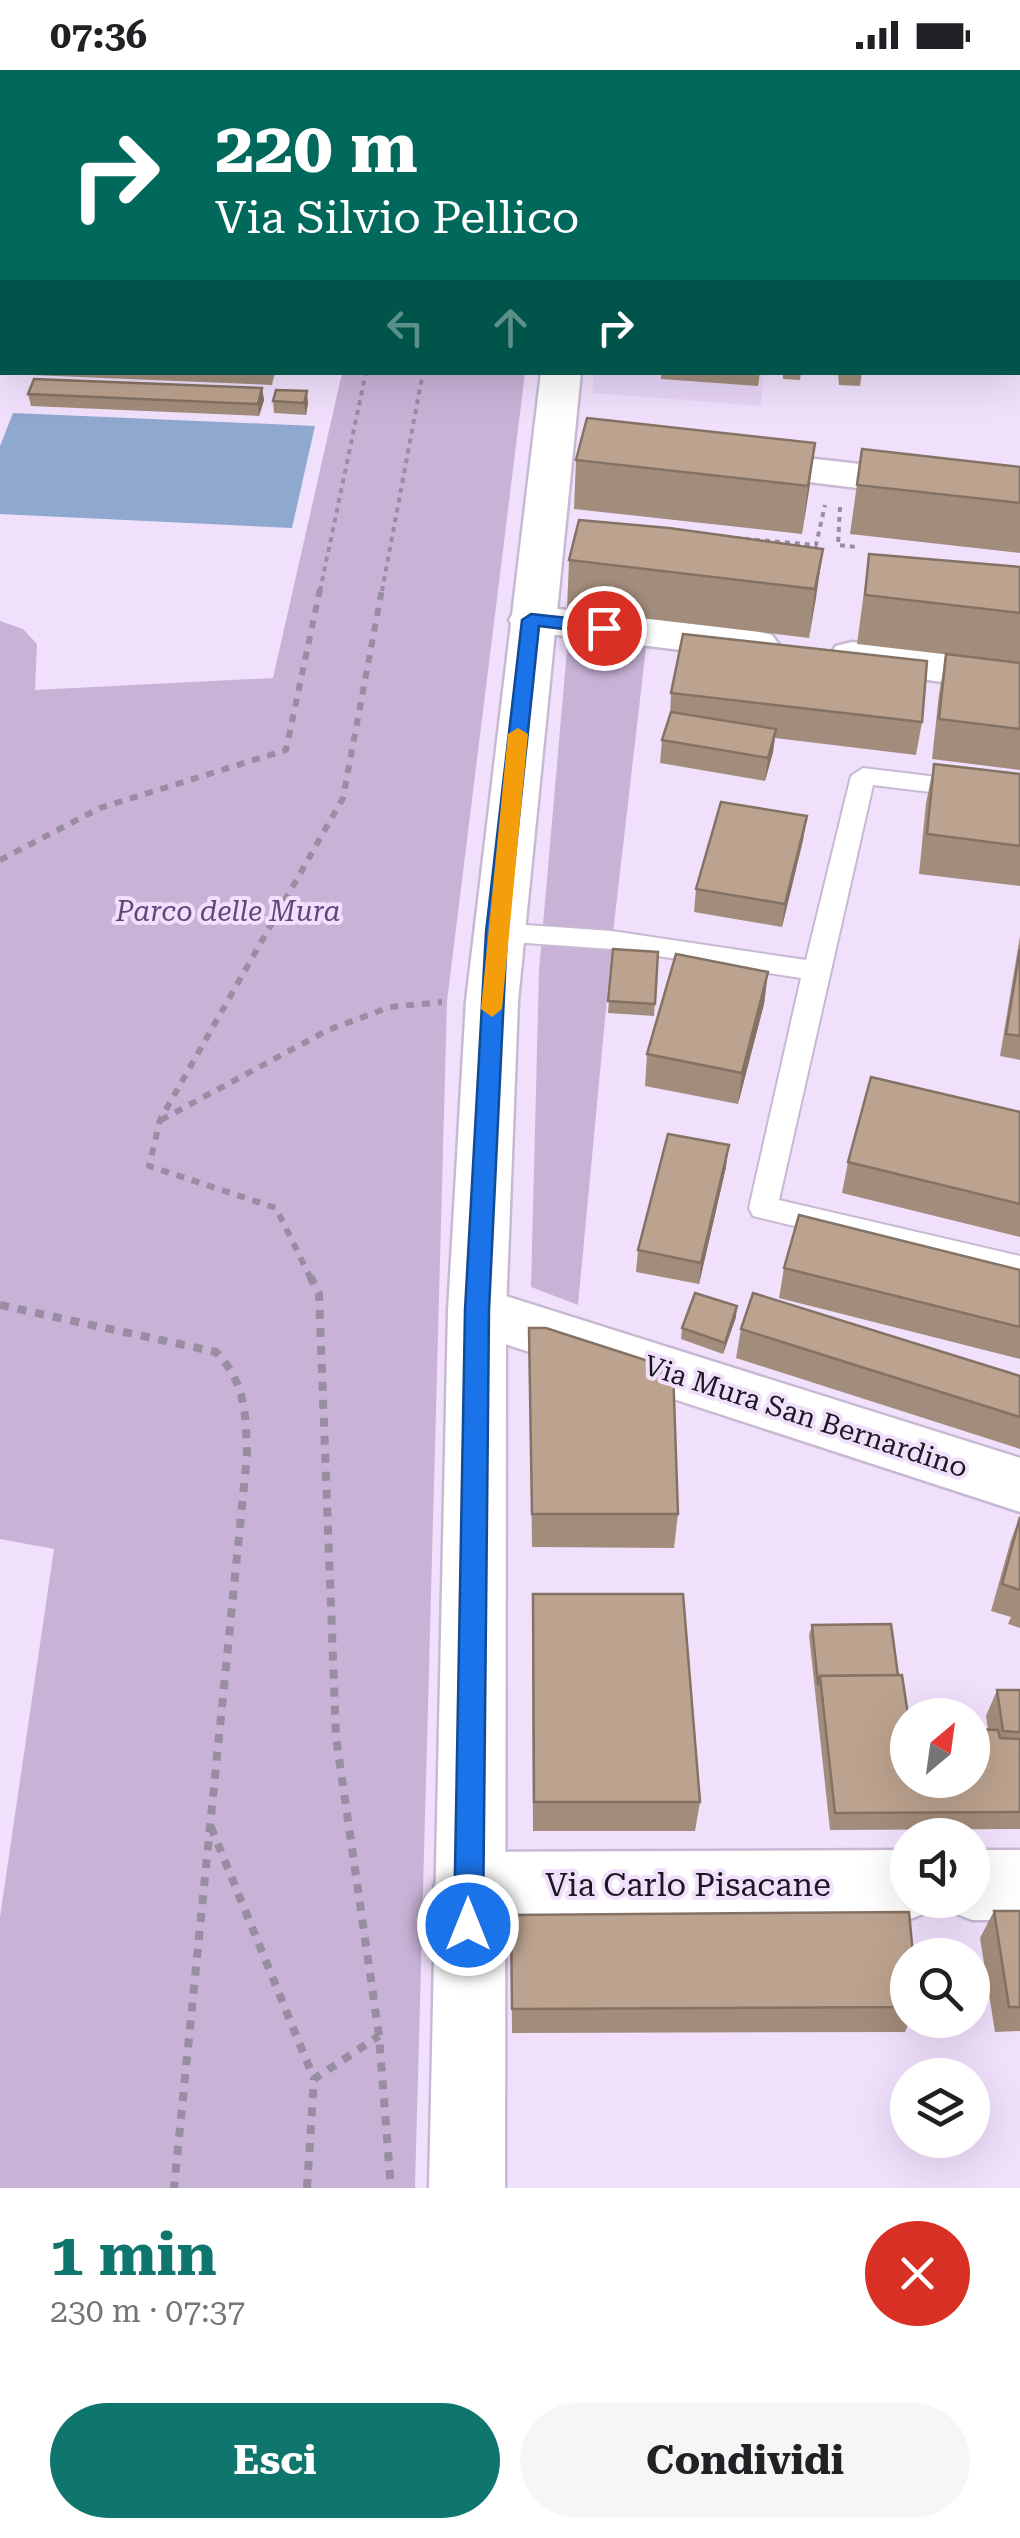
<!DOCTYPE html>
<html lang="it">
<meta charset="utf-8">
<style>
:root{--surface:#fff;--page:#f6f6f6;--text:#202124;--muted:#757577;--accent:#0f766e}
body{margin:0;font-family:"Roboto Serif",serif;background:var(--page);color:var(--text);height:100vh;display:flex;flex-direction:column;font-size:38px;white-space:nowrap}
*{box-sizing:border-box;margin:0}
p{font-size:32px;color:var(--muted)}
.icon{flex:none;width:55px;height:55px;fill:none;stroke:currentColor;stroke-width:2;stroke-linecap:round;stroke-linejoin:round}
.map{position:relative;height:2118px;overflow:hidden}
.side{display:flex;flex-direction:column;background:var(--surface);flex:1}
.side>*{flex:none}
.top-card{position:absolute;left:0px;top:0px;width:1020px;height:305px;box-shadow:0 10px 40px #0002;background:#00695c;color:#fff;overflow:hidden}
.needle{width:65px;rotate:29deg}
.tools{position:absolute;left:890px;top:1628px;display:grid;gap:20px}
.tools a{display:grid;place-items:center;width:100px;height:100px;border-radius:50%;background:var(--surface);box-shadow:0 10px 40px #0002;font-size:50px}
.pin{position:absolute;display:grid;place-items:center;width:85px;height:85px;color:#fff;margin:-42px;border:5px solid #fff;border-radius:50%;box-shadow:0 2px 10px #0007}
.me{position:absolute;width:110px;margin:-55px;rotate:0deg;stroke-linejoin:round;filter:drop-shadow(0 0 8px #0008)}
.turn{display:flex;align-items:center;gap:35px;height:210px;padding:0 50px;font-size:45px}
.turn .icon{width:130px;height:130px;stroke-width:2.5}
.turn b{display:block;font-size:70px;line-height:85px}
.lanes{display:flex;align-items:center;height:95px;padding:0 50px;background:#0003;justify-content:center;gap:50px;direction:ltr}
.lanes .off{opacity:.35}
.round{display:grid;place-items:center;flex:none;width:105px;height:105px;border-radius:52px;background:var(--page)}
.head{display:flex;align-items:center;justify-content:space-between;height:170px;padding:0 50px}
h1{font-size:60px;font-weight:700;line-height:75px;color:var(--accent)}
.primary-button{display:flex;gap:20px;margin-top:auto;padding:20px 50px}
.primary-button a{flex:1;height:115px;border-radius:60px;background:var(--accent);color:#fff;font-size:40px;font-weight:700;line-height:115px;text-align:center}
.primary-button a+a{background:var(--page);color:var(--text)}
.status{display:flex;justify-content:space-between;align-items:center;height:70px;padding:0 50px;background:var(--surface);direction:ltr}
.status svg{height:28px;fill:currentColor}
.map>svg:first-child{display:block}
</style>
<div class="status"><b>07:36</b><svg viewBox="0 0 49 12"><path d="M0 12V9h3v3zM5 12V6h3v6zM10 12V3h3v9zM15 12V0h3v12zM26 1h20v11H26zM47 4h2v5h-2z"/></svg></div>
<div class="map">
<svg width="1020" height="2118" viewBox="0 0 1020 2118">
<rect width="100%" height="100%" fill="#f0e0fc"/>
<polygon fill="#e7d4f6" points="594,303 764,303 761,336 592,323"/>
<g fill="#c8b3d7">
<polygon points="342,303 525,303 447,931 415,2118 0,2118 0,1847 54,1479 0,1469 0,551 23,559 37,574 35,620 273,608"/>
<polygon points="572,565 647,569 614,854 578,1235 531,1217 539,901 568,568"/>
</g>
<polygon fill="#8fa8ce" points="13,343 315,356 292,458 0,444 0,376"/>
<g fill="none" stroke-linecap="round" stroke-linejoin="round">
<defs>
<polygon id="lane" points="863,698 1020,717 1020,733 873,715 779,1130 1020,1186 1020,1210 753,1146 749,1138 801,908 612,879 497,871 488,868 484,862 488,856 497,853 612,861 806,890 851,706"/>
<g id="street">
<polygon points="735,380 1020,412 1020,438 720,401 714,392 720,383"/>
<polygon points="531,536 756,561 772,565 779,575 772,585 756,589 515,560 509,550 515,540"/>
<polygon points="852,572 948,583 1020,599 1020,629 948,613 836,596 829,586 836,576"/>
<polygon points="477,1217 1020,1388 1020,1442 456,1258 448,1241 456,1224"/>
<polygon points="908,1780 908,1830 937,1830 933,1840 908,1850 469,1852 444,1842 434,1817 444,1792 469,1782"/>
<polygon points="972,1780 1020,1780 1020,1850 972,1850 947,1840 943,1830 972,1830"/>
</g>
<g id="secondary">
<polygon points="570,0 604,0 604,2 571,2"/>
<polygon points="541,302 581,302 518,931 506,1241 505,2118 429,2118 448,1241 466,931"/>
</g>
</defs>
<use href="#lane" stroke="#c8b9d3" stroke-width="4"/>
<use href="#street" stroke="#c8b9d3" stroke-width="5"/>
<use href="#secondary" stroke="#c8b9d3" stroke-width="5"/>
<g stroke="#998da2" stroke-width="4" stroke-dasharray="5 5" stroke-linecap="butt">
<polyline points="840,437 838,475 856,477"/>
<polyline points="735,468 816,475 825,435"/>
<polyline points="320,521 366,302"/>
<polyline points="382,521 423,302"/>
</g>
<g stroke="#998da2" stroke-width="6" stroke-dasharray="8 8" stroke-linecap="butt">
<polyline points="0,790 100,738 286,680 320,519"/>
<polyline points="161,1050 328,960 390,937 442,932"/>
<polyline points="311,1209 276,1138 149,1096 160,1050 343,728 382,519"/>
</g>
<g stroke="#998da2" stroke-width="8" stroke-dasharray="9 9" stroke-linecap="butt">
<polyline points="310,1206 319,1224 336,1667 379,1966 391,2118"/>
<path d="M0,1235l216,47c30,31 30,63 31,104l-73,732"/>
<polyline points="211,1757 314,2009"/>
<polyline points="307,2118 314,2009 379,1966"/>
</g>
<use href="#lane" fill="#fff" fill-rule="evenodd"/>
<use href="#street" fill="#fff" fill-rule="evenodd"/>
<use href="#secondary" fill="#fff" fill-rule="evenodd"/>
</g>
<g fill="#a28c7b">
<polygon points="705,0 990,0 991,2 705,2"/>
<polygon points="2,32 2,95 0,95 0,38"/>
<rect x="1018" y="129" width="2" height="101"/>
<polygon points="6,302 275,302 272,315 7,304"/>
<polygon points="661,302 760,302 758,316 661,309"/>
<polygon points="783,302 801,302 800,310 783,309"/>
<polygon points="809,302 862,302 860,316 839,315 838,303"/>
<polygon points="262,318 264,330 259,346 31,336 28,324"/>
<polygon points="273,331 308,333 306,345 274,343"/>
<polygon points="815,373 802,464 574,439 576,390"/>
<polygon points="862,379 1020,397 1020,483 850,464"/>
<polygon points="823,479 809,568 567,539 569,490"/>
<polygon points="869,484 1020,497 1020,593 857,574"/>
<polygon points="946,584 1020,593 1020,700 932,689 939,624"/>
<polygon points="671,623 922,652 916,685 775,668 773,682 765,711 660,693 662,670 670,647"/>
<polygon points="934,694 1020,704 1020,816 919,804 926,733"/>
<polygon points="807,746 803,770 782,857 694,842 696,819"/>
<polygon points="1020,866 1020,990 1000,986"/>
<polygon points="613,879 658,882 654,946 608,943"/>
<polygon points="768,902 764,934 738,1034 645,1016 647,984"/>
<polygon points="1020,1042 1020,1167 842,1123 848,1092"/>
<polygon points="726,1097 699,1214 636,1202 638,1180"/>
<polygon points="784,1198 1020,1200 1020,1289 779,1228"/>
<polygon points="736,1247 723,1284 681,1269 682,1258"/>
<polygon points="529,1258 678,1444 674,1478 532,1477"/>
<polygon points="741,1259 1020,1306 1020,1379 736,1288"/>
<polygon points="1020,1446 1020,1558 1008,1554 1011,1547 991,1541 1011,1470"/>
<polygon points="812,1555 908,1710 988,1659 986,1646 997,1620 1020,1620 1020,1759 830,1760 809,1565"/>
<polygon points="532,1557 700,1732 695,1761 533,1761"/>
<polygon points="994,1841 1020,1841 1020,1961 995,1962 980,1868"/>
<polygon points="511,1845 908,1885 908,1950 910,1950 905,1962 512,1963"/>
</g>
<g fill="#847264">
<polygon points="69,0 85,0 84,2 68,2"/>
<polygon points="821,0 847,0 847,2 812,2"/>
<polygon points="262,318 264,330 259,346 258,334"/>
<polygon points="307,321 308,333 306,345 304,333"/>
<polygon points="815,373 809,421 802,464 808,416"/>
<polygon points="823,479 816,528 809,568 815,519"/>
<polygon points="776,659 773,682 765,711 768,688"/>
<polygon points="807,746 803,770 782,857 785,834"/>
<polygon points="768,902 764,934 738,1034 742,1003"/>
<polygon points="729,1075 726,1097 699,1214 701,1193"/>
<polygon points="737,1236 736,1247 723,1284 725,1273"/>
</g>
<g fill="#bca38f" stroke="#847264" stroke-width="2.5">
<polygon points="16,0 69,0 68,2 15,2"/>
<rect x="614" y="0" width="70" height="2"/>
<polygon points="719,0 790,0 792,2 720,2"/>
<polygon points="792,0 821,0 812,2 792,2"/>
<polygon points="852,0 990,0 991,2 853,2"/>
<polygon points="2,32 2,65 0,65 0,38"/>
<rect x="1018" y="129" width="2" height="23"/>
<rect x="1018" y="152" width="2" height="26"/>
<polygon points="1018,185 1020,185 1020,199 1018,198"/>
<polygon points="34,309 262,318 258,334 28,324"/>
<polygon points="276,320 307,321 304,333 273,331"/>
<polygon points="587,348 815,373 808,416 576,390"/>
<polygon points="862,379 1020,397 1020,433 857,415"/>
<polygon points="579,450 669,458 823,479 815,519 569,490"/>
<polygon points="869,484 1020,497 1020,543 865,525"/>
<polygon points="683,564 927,591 922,652 671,623"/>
<polygon points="946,584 1020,593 1020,659 939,649"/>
<polygon points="671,642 776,659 768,688 662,670"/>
<polygon points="934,694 1020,704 1020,776 927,764"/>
<polygon points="721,732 807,746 785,834 696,819"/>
<polygon points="613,879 658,882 655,934 608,931"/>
<polygon points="1020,879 1020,966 1006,964"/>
<polygon points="676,884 768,902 742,1003 647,984"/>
<polygon points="871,1007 1020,1042 1020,1134 848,1092"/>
<polygon points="668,1064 729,1075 701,1193 638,1180"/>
<polygon points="799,1145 1020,1200 1020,1257 784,1198"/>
<polygon points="695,1223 737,1236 725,1273 682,1258"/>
<polygon points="753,1223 1020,1306 1020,1347 741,1259"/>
<polygon points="529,1258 546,1258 673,1299 678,1444 532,1444"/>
<polygon points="1020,1447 1020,1520 1002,1514"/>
<polygon points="533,1524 683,1524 700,1732 534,1732"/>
<polygon points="891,1554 898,1605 820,1606 818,1615 812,1555"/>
<polygon points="902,1605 908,1645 908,1710 972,1710 972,1659 998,1660 1000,1668 1020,1669 1020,1742 835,1743 820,1606"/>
<polygon points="997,1620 1020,1620 1020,1662 1003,1661"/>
<polygon points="994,1841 1020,1841 1020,1937 1009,1937"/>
<polygon points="909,1842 913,1885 908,1885 908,1937 512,1939 511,1845"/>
</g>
<polygon fill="#1a73e8" stroke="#114b97" stroke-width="2.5" points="531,544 604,552 613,558 604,564 539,556 507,862 489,1240 483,1855 479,1865 468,1870 458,1865 454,1855 465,1240 486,862 522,550"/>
<polygon fill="#f59e0b" points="518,658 528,664 502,939 492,947 481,939 508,664"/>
<g text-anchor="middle" stroke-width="8" stroke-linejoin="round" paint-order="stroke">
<g font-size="28" font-style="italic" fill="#64447a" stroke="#f0e0fc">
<text x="228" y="851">Parco delle Mura</text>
</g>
<g font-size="28" fill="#1d1721" stroke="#f0e0fc">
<text transform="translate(806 1346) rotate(18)" y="10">Via Mura San Bernardino</text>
</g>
<g font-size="32" fill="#1d1721" stroke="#f0e0fc">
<text x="688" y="1826">Via Carlo Pisacane</text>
</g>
</g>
</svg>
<div class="tools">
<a><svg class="needle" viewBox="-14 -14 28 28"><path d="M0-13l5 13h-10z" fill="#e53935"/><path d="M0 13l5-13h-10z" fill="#757577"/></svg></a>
<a><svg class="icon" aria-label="sound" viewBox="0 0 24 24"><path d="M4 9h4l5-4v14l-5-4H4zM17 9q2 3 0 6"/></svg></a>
<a><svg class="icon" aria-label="search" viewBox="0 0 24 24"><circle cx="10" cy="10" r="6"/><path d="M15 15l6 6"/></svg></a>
<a><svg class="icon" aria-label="layers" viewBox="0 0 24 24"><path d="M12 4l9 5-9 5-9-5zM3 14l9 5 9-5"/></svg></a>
</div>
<div class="pin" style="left:604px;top:558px;background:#d93025"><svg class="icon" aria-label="arrive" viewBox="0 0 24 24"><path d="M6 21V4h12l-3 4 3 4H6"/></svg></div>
<svg class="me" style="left:468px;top:1855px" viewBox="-20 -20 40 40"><circle r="17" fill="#1a73e8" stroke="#fff" stroke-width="3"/><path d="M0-11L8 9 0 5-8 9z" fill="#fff"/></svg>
<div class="top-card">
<div class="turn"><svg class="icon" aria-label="right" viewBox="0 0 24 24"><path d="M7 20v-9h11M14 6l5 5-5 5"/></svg><div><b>220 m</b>Via Silvio Pellico</div></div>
<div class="lanes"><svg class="icon off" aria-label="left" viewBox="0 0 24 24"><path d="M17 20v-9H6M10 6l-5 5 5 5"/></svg><svg class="icon off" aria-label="ahead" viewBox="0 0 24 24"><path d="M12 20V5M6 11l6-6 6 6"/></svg><svg class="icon" aria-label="right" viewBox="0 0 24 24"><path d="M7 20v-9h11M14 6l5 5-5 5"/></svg></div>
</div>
</div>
<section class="side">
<div class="head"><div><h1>1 min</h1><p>230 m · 07:37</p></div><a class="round" style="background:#d93025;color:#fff"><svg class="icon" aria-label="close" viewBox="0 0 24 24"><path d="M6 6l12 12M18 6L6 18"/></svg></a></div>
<div class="primary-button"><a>Esci</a><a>Condividi</a></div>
</section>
